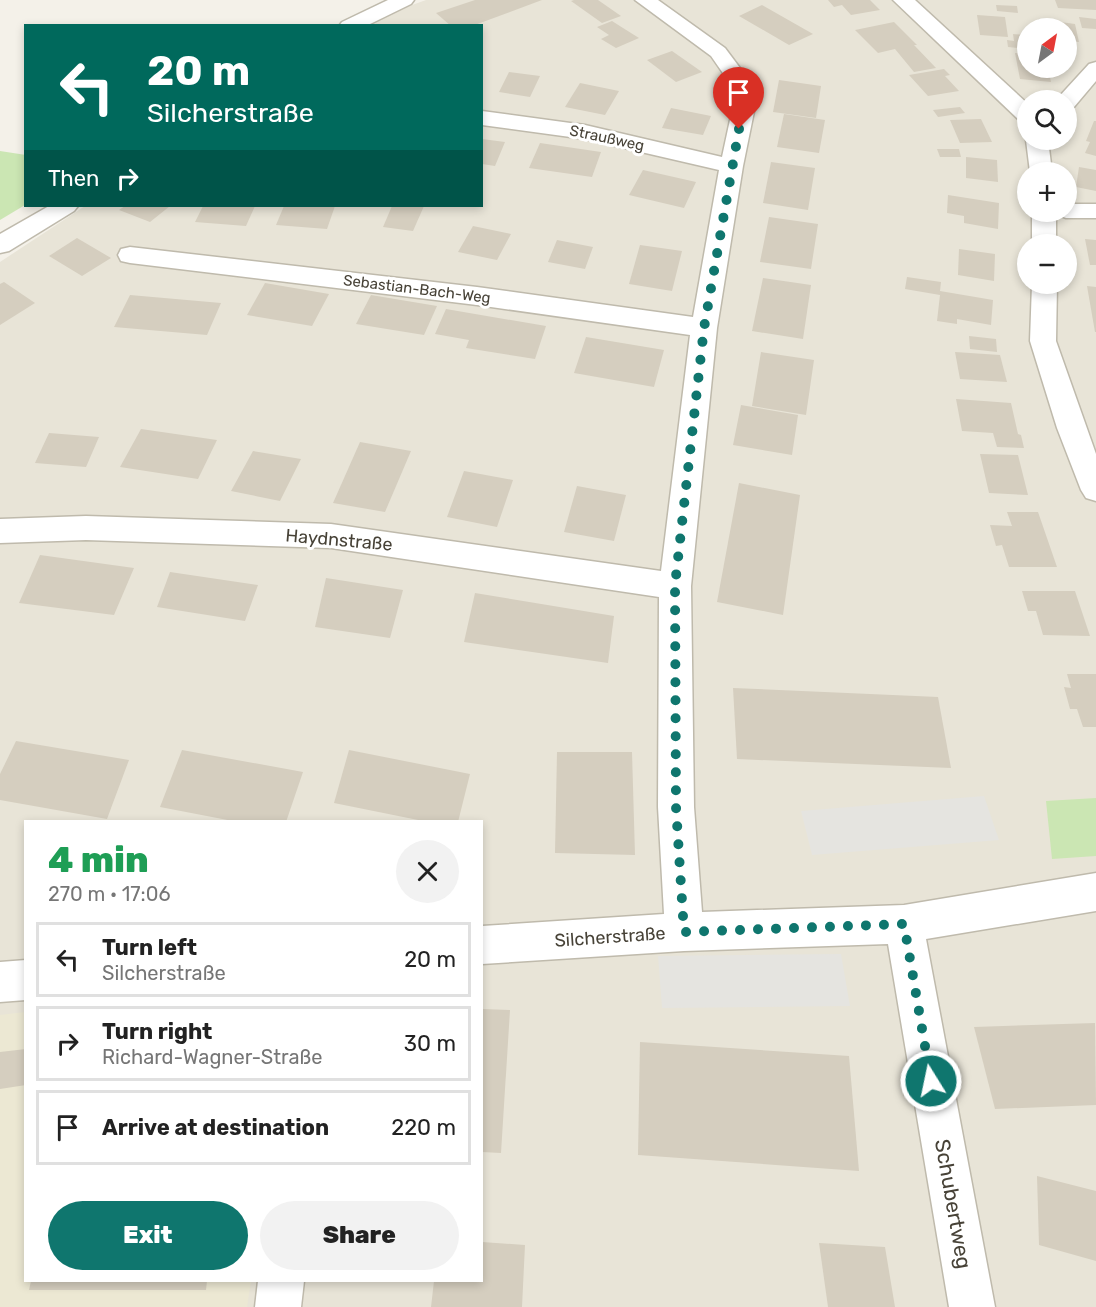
<!DOCTYPE html>
<meta charset="utf-8">
<style>
:root{--surface:#fff;--page:#f2f2f2;--text:#222;--muted:#767676;--line:#e0e0e0;--accent:#0f766e}
body{margin:0;font-family:Rubik,sans-serif;background:var(--page);color:var(--text);height:100vh;display:flex;flex-direction:column;font-size:22px;white-space:nowrap}
*{box-sizing:border-box;margin:0}
p{font-size:20px;color:var(--muted)}
.icon{flex:none;width:33px;height:33px;fill:none;stroke:currentColor;stroke-width:2;stroke-linecap:round;stroke-linejoin:round}
.map{position:relative;flex:1;overflow:hidden}
.sheet{position:absolute;left:24px;top:820px;width:459px;height:462px;display:flex;flex-direction:column;background:var(--surface);border-radius:0px;box-shadow:0 3px 9px #0003}
.sheet>*{flex:none}
.banner{position:absolute;left:24px;top:24px;width:459px;height:183px;border-radius:0px;box-shadow:0 3px 9px #0003;background:#00695c;color:#fff;overflow:hidden}
.needle{width:39px;rotate:32deg}
.fabs{position:absolute;left:1017px;top:18px;display:grid;gap:12px}
.fabs a{display:grid;place-items:center;width:60px;height:60px;border-radius:50%;background:var(--surface);box-shadow:0 3px 9px #0003;font-size:30px}
.pin{position:absolute;display:grid;place-items:center;width:51px;height:51px;color:#fff;margin:-62px -26px;border-radius:50% 50% 50% 0;rotate:-45deg;box-shadow:0 0 6px #0007}
.pin .icon{rotate:45deg}
.me{position:absolute;width:66px;margin:-33px;rotate:350deg;stroke-linejoin:round;filter:drop-shadow(0 0 4px #0008)}
.turn{display:flex;align-items:center;gap:21px;height:126px;padding:0 24px;font-size:27px}
.turn .icon{width:78px;height:78px;stroke-width:2.5}
.turn b{display:block;font-size:42px;line-height:51px}
.then{display:flex;align-items:center;height:57px;padding:0 24px;background:#0003;gap:12px;font-size:22px}
.round{display:grid;place-items:center;flex:none;width:63px;height:63px;border-radius:32px;background:var(--page)}
.head{display:flex;align-items:center;justify-content:space-between;height:102px;padding:0 24px}
h1{font-size:36px;font-weight:800;line-height:45px;color:#1e9e55}
.button{display:flex;gap:12px;margin-top:auto;padding:12px 24px}
.button a{flex:1;height:69px;border-radius:36px;background:var(--accent);color:#fff;font-size:24px;font-weight:800;line-height:69px;text-align:center}
.button a+a{background:var(--page);color:var(--text)}
ul{padding:0;list-style:none}
li{display:flex;align-items:center;gap:18px;height:75px;margin:0 12px 9px;padding:0 12px;border:3px solid var(--line);border-radius:0px}
li div{flex:1}
li b{display:block;font-size:22px}
li em{font-style:normal}
.map>svg:first-child{display:block}
</style>
<div class="map">
<svg width="1096" height="1307" viewBox="0 0 1096 1307">
<rect width="100%" height="100%" fill="#f4f1e9"/>
<path fill="#e8e4d7" fill-rule="evenodd" d="M426,0h670v1307h-1096v-1045l85,-56h397v-180l-125,-1zM1028,28h38v40h-38zM1028,100h38v40h-38zM1028,172h38v40h-38zM1028,244h38v40h-38zM26,822h456v459h-456z"/>
<polygon fill="#ece8d3" points="25,1012 26,1281 251,1281 247,1307 0,1307 0,1015"/>
<g fill="#cbe6b3">
<polygon points="0,151 26,155 25,205 0,220"/>
<polygon points="1096,798 1096,856 1052,859 1046,801"/>
</g>
<g fill="#e5e4e0">
<polygon points="984,796 999,840 812,855 801,811"/>
<polygon points="841,954 850,1006 662,1008 658,956"/>
</g>
<g fill="#d5cebf">
<polygon points="475,0 542,0 472,26 451,26 436,13"/>
<polygon points="574,0 598,0 621,16 602,23 571,1"/>
<polygon points="828,0 870,0 880,10 851,15 842,5 834,7"/>
<polygon points="1055,0 1096,0 1096,10 1058,8"/>
<polygon points="762,5 813,34 789,45 739,16"/>
<polygon points="996,5 1017,6 1018,13 997,11"/>
<polygon points="977,15 1005,17 1008,37 980,35"/>
<polygon points="1079,17 1096,19 1096,29 1082,28"/>
<polygon points="1038,19 1075,24 1079,42 1066,41 1066,28 1040,28"/>
<polygon points="612,21 623,28 639,38 616,48 601,39 609,35 597,27"/>
<polygon points="894,22 917,45 914,45 936,68 914,72 895,49 878,53 855,30"/>
<polygon points="1013,34 1026,35 1028,49 1008,47 1007,40 1014,41"/>
<polygon points="672,51 702,72 676,82 647,60"/>
<polygon points="1015,53 1028,54 1028,68 1048,68 1051,82 1020,79"/>
<polygon points="944,69 950,75 945,76 959,91 928,96 909,75"/>
<polygon points="509,72 540,76 530,97 499,92"/>
<polygon points="779,80 821,86 816,118 773,112"/>
<polygon points="580,83 619,91 605,115 565,107"/>
<polygon points="960,107 965,113 938,117 933,110"/>
<polygon points="671,108 711,116 703,135 662,128"/>
<polygon points="784,114 825,120 819,153 777,147"/>
<polygon points="981,119 992,142 960,143 950,120"/>
<polygon points="1094,121 1096,121 1096,156 1085,153 1090,142 1086,141"/>
<polygon points="482,139 505,142 495,166 482,164"/>
<polygon points="540,143 601,152 592,177 529,168"/>
<polygon points="937,149 959,149 961,157 940,157"/>
<polygon points="966,157 997,160 998,182 966,178"/>
<polygon points="771,162 815,168 808,210 763,203"/>
<polygon points="1079,167 1096,170 1096,191 1076,187"/>
<polygon points="643,170 696,182 684,208 629,195"/>
<polygon points="948,195 999,203 998,229 964,223 964,216 947,213"/>
<polygon points="125,206 170,206 150,222 119,210"/>
<polygon points="203,206 255,206 246,226 195,222"/>
<polygon points="284,206 335,206 327,229 276,225"/>
<polygon points="392,206 424,206 413,231 383,227"/>
<polygon points="769,217 818,224 811,269 760,262"/>
<polygon points="473,226 511,234 497,260 458,252"/>
<polygon points="77,238 111,258 82,276 49,256"/>
<polygon points="1085,239 1096,240 1096,265 1090,265"/>
<polygon points="557,240 593,247 585,269 548,262"/>
<polygon points="640,245 682,251 672,291 629,284"/>
<polygon points="959,249 995,254 994,281 958,275"/>
<polygon points="907,277 941,282 940,291 993,300 991,325 957,319 957,324 937,321 940,295 905,289"/>
<polygon points="763,278 811,285 803,339 752,331"/>
<polygon points="4,282 35,303 0,325 0,284"/>
<polygon points="265,283 329,294 312,326 247,315"/>
<polygon points="1087,286 1096,287 1096,332 1095,332"/>
<polygon points="130,295 221,303 207,335 114,327"/>
<polygon points="371,295 437,306 424,335 356,324"/>
<polygon points="446,309 546,326 535,359 466,348 469,340 435,334"/>
<polygon points="969,336 996,339 997,352 970,349"/>
<polygon points="586,337 664,350 654,387 574,373"/>
<polygon points="761,352 814,360 806,415 752,406"/>
<polygon points="955,352 1000,355 1007,382 960,379"/>
<polygon points="956,399 1011,403 1018,434 1021,435 1024,448 997,447 993,433 962,431"/>
<polygon points="741,405 798,415 792,455 733,445"/>
<polygon points="141,429 217,440 198,479 120,467"/>
<polygon points="49,433 99,437 86,467 35,463"/>
<polygon points="360,442 411,451 385,512 333,503"/>
<polygon points="253,451 301,459 280,501 231,491"/>
<polygon points="980,454 1018,455 1028,495 989,493"/>
<polygon points="464,471 513,480 497,527 447,517"/>
<polygon points="739,483 800,495 783,615 717,602"/>
<polygon points="577,486 626,495 614,541 564,532"/>
<polygon points="1007,512 1038,512 1057,567 1009,567 1002,545 996,546 990,525 1012,526"/>
<polygon points="40,555 134,568 114,615 19,603"/>
<polygon points="170,572 258,585 245,621 157,607"/>
<polygon points="326,578 403,590 390,638 315,627"/>
<polygon points="1022,591 1075,591 1090,636 1043,635 1036,611 1028,611"/>
<polygon points="475,593 614,616 608,663 464,642"/>
<polygon points="1067,674 1096,674 1096,727 1083,727 1077,709 1070,709 1064,687 1071,688"/>
<polygon points="733,688 938,697 951,768 737,759"/>
<polygon points="16,741 129,760 107,819 0,800 0,774"/>
<polygon points="182,750 303,772 286,822 238,822 160,807"/>
<polygon points="349,750 470,774 458,822 428,822 334,803"/>
<polygon points="557,752 632,752 635,855 555,853"/>
<polygon points="482,1009 510,1010 501,1153 482,1152"/>
<polygon points="1095,1023 1096,1105 995,1109 974,1027"/>
<polygon points="640,1042 849,1056 859,1171 638,1155"/>
<polygon points="26,1049 26,1085 0,1089 0,1052"/>
<polygon points="1037,1176 1096,1191 1096,1261 1039,1245"/>
<polygon points="482,1242 525,1245 522,1307 431,1307 434,1281 482,1281"/>
<polygon points="819,1243 885,1247 895,1307 828,1307"/>
<polygon points="31,1281 207,1281 206,1290 29,1290"/>
</g>
<g fill="none" stroke-linecap="round" stroke-linejoin="round">
<defs>
<g id="minor">
<polygon points="388,0 414,0 411,4 366,26 339,26 342,22"/>
<polygon points="635,0 658,0 725,48 758,92 743,166 717,328 691,586 694,807 702,912 904,905 1096,873 1096,911 926,939 995,1307 949,1307 888,944 684,951 482,964 482,926 664,914 658,807 659,597 331,548 86,540 0,543 0,519 86,516 331,524 661,571 690,335 477,305 130,263 121,261 118,255 121,249 130,247 477,287 693,317 719,170 585,139 482,125 482,111 585,125 722,157 736,92 711,56"/>
<polygon points="893,0 915,0 1028,104 1028,123 1020,121"/>
<polygon points="1096,62 1096,81 1074,107 1066,108 1066,100 1056,100 1089,64"/>
<polygon points="1028,137 1028,140 1048,140 1052,172 1030,172 1026,140"/>
<polygon points="1066,204 1096,204 1096,218 1066,218 1056,214 1056,244 1032,244 1032,212 1066,212"/>
<polygon points="49,206 78,206 74,211 9,251 0,253 0,234"/>
<polygon points="1032,284 1057,284 1056,341 1096,454 1096,501 1086,498 1081,490 1057,428 1030,341"/>
<polygon points="26,960 26,1000 0,1002 0,962"/>
<polygon points="258,1281 304,1281 301,1307 255,1307"/>
</g>
</defs>
<use href="#minor" stroke="#bfbaac" stroke-width="3"/>
<use href="#minor" fill="#fff" fill-rule="evenodd"/>
</g>
<g fill="none" stroke-linecap="round" stroke-linejoin="round">
<polyline stroke="#0f766e" stroke-width="10" stroke-dasharray="0 18" points="739,129 704,328 675,585 676,807 684,932 904,924 931,1081"/>
</g>
<g text-anchor="middle" stroke-width="6" stroke-linejoin="round" paint-order="stroke">
<g font-size="15" fill="#474237" stroke="#fff">
<text transform="translate(607 138) rotate(12)" y="5">Straußweg</text>
<text transform="translate(417 289) rotate(7)" y="5">Sebastian-Bach-Weg</text>
</g>
<g font-size="18" fill="#474237" stroke="#fff">
<text transform="translate(339 540) rotate(5)" y="6">Haydnstraße</text>
<text transform="translate(610 937) rotate(-4)" y="6">Silcherstraße</text>
</g>
<g font-size="21" fill="#474237" stroke="#fff">
<text transform="translate(953 1204) rotate(80)" y="7">Schubertweg</text>
</g>
</g>
</svg>
<div class="fabs">
<a><svg class="needle" viewBox="-14 -14 28 28"><path d="M0-13l5 13h-10z" fill="#e53935"/><path d="M0 13l5-13h-10z" fill="#767676"/></svg></a>
<a><svg class="icon" aria-label="search" viewBox="0 0 24 24"><circle cx="10" cy="10" r="6"/><path d="M15 15l6 6"/></svg></a>
<a>+</a>
<a>−</a>
</div>
<div class="pin" style="left:739px;top:129px;background:#d93025"><svg class="icon" aria-label="arrive" viewBox="0 0 24 24"><path d="M6 21V4h12l-3 4 3 4H6"/></svg></div>
<svg class="me" style="left:931px;top:1081px" viewBox="-20 -20 40 40"><circle r="17" fill="#0f766e" stroke="#fff" stroke-width="3"/><path d="M0-11L8 9 0 5-8 9z" fill="#fff"/></svg>
<div class="banner">
<div class="turn"><svg class="icon" aria-label="left" viewBox="0 0 24 24"><path d="M17 20v-9H6M10 6l-5 5 5 5"/></svg><div><b>20 m</b>Silcherstraße</div></div>
<div class="then">Then<svg class="icon" aria-label="right" viewBox="0 0 24 24"><path d="M7 20v-9h11M14 6l5 5-5 5"/></svg></div>
</div>
<section class="sheet">
<div class="head"><div><h1>4 min</h1><p>270 m · 17:06</p></div><a class="round"><svg class="icon" aria-label="close" viewBox="0 0 24 24"><path d="M6 6l12 12M18 6L6 18"/></svg></a></div>
<ul>
<li><svg class="icon" aria-label="left" viewBox="0 0 24 24"><path d="M17 20v-9H6M10 6l-5 5 5 5"/></svg><div><b>Turn left</b><p>Silcherstraße</p></div><em>20 m</em></li>
<li><svg class="icon" aria-label="right" viewBox="0 0 24 24"><path d="M7 20v-9h11M14 6l5 5-5 5"/></svg><div><b>Turn right</b><p>Richard-Wagner-Straße</p></div><em>30 m</em></li>
<li><svg class="icon" aria-label="arrive" viewBox="0 0 24 24"><path d="M6 21V4h12l-3 4 3 4H6"/></svg><div><b>Arrive at destination</b></div><em>220 m</em></li>
</ul>
<div class="button"><a>Exit</a><a>Share</a></div>
</section>
</div>
